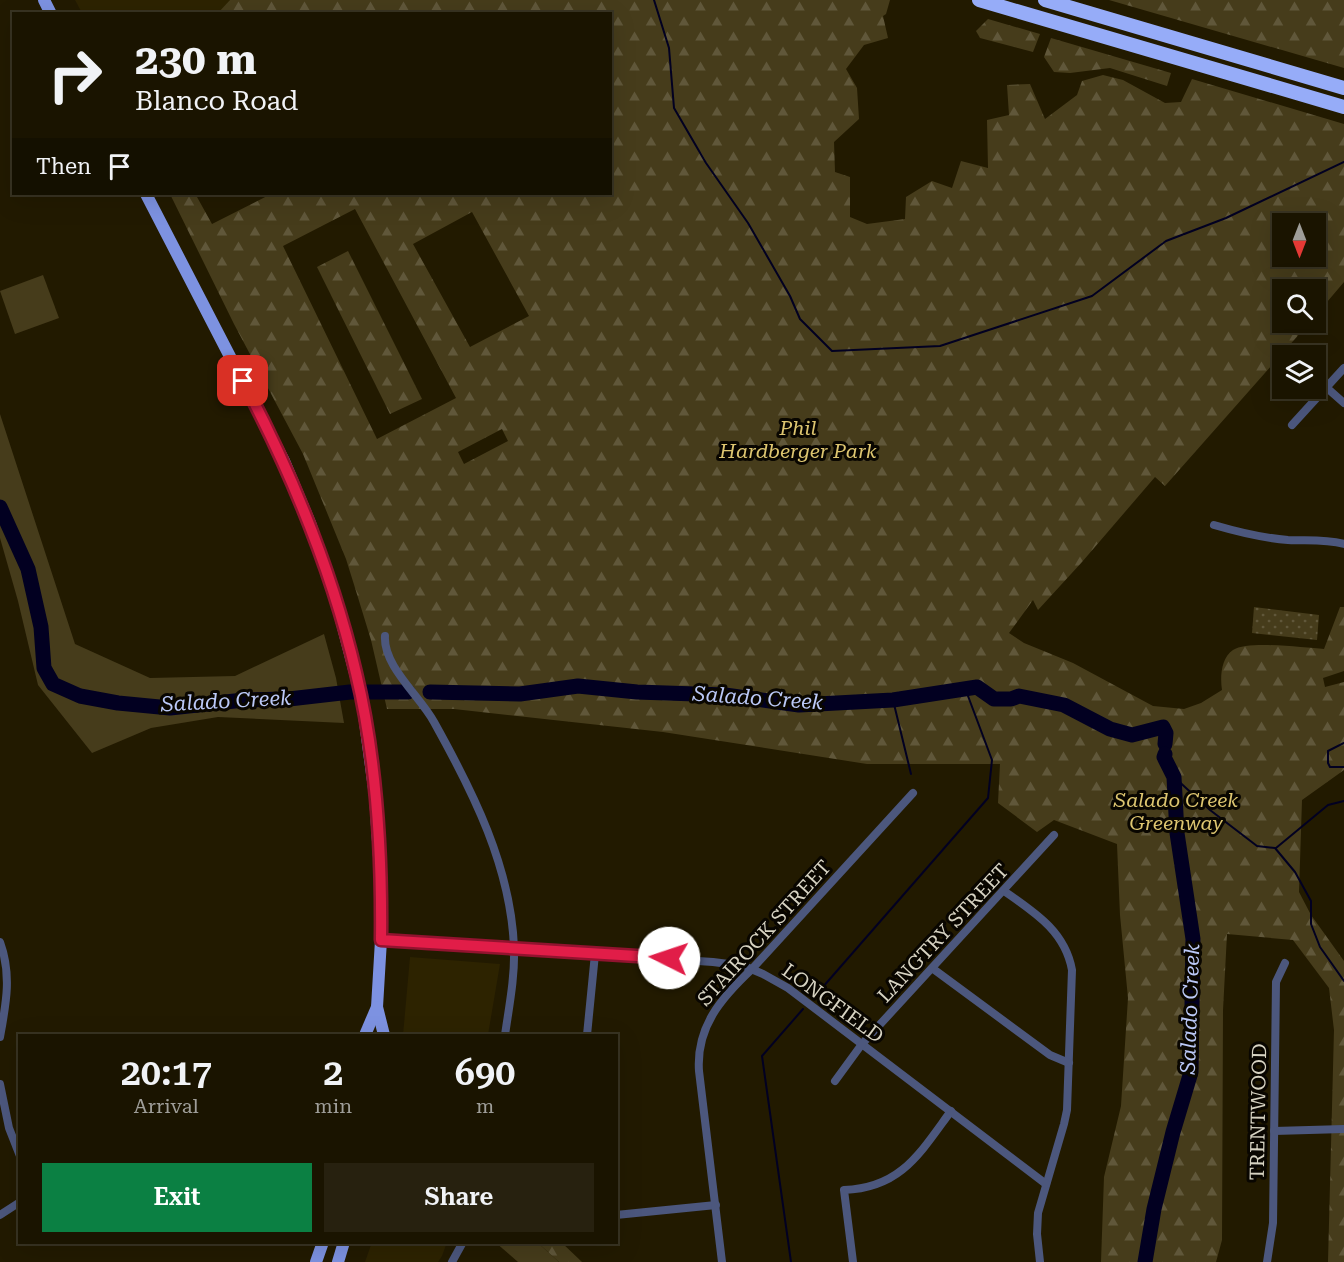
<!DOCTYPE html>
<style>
:root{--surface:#1a1400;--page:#27210f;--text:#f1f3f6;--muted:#9f9e99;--line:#383322;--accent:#0b8043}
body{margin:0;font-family:"Roboto Serif",serif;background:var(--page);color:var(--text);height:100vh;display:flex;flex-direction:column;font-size:22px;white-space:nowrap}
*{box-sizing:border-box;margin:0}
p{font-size:20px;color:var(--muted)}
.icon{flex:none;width:33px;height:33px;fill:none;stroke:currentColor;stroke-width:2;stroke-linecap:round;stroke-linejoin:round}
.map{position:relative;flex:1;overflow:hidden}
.details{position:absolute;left:18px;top:1034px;width:600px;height:210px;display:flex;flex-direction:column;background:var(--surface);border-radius:0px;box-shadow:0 6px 24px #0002,0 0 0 2px var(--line)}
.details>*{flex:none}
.hud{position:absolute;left:12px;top:12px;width:600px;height:183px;border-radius:0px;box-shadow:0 6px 24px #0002,0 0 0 2px var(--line);background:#1a1400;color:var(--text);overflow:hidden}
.needle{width:39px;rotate:180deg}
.tools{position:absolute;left:1272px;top:213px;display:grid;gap:12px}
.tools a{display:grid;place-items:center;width:54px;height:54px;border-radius:0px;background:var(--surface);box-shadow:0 6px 24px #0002,0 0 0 2px var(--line);font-size:30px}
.pin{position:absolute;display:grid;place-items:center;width:51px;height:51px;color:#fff;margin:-26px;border-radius:12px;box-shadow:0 3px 9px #0006}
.me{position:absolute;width:66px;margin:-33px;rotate:274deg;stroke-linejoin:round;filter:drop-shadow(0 0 4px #0008)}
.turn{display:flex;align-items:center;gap:21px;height:126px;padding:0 24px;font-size:27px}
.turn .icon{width:78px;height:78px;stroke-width:2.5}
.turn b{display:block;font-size:42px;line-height:51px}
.then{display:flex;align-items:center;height:57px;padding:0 24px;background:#0003;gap:12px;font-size:22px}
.eta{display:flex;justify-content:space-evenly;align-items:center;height:102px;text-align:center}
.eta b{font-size:36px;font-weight:600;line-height:42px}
.cta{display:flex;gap:12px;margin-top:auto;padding:12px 24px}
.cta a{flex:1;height:69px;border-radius:0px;background:var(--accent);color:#fff;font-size:24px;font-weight:600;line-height:69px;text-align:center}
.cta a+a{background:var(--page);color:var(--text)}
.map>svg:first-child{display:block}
</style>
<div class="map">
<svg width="1344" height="1262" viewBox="0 0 1344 1262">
<defs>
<pattern id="forest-firs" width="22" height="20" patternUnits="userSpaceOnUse" patternTransform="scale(1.5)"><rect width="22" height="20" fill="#463c1b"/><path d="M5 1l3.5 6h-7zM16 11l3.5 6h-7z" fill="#60573a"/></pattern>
<pattern id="garden-dots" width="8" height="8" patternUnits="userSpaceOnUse" patternTransform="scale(1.5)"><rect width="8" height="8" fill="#463c1b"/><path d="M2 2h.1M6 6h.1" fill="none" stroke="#60573a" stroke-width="1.8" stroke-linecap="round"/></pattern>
</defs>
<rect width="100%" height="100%" fill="#221a00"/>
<g fill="#2d2300">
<polygon points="75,0 230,0 218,14 82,13"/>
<polygon points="410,957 500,964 488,1035 403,1035"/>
<polygon points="372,1242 447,1242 442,1256 438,1262 365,1262"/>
</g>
<g fill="#463c1b">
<polygon points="43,275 59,318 15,334 0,291"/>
<polygon points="0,414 75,644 150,678 235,676 324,634 336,678 344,723 218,717 151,728 92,753 38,685 18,601 0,538"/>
<polygon points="495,1242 537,1242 559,1262 518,1262"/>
</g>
<g fill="url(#forest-firs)" fill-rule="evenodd">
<path d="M230,0h660l-4,14 -3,2 5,22 -24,7 -18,24 11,19 2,31 -25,23 1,30 15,5v40l17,7 38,-5 1,-22 26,-16 20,7 9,-27 27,7 -1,-48 22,-5 -2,-30 23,-1 15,35 32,-24 5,-14 21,-6 20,5 42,23 16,-1 11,-23 152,45v158l-28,33v-25h-34v32l27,1 -144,163 -10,-9 -73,85 -44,48 -5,-10 -24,33 15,10 49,20 80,43 31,3 17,-6 21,-13c-2,-13 -1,-32 11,-40 16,-10 71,-2 91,-1l16,-42h4v64l-21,7 2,9 19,-5v88l-42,30 -3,92 12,23 33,46v301h-16l6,-232 -5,-42 -36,-48 -66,-6 -4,76 -1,230 -6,22h-115l3,-85 17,-71 7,-108 -8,-83 -3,-71 -63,-24 -17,12 -39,-29 2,-39h-133l-204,-32 -209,-23h-67l-16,-69 -15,-49 -10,-32 -43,-105 -69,-130 -64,-130h33l-6,3 15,27 59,-30h339v-180l-392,-1zM355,209l101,189 -79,41 -94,-193zM472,212l57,104 -59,31 -57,-103zM1282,224h34v32h-34zM502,429l6,12 -44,23 -6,-12z"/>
<polygon points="1109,0 1344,0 1344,68"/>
<polygon points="988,19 1040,34 1033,52 980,38 976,31"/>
<polygon points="1051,38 1171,73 1167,86 1110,68 1070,73 1054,72 1044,57"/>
<polygon points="348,251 422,399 390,414 317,267"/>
<polygon points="537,1242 561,1242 582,1262 559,1262"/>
</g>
<polygon fill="url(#garden-dots)" points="1254,607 1319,615 1317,640 1252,633"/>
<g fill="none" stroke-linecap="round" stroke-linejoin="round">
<g stroke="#020021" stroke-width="2">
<polyline points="654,0 669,48 674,108 706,163 748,223 790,296 800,319 832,351 940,346 1092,296 1166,241 1226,218 1344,162"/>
<polyline points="893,700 911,774"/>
<polyline points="1344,743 1328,751 1328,763 1330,767 1344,767"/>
<polyline points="1174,777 1210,810 1257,846 1275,848 1295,872 1311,901 1311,924 1320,947 1344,981"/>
<polyline points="1276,848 1328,805 1344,801"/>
<polyline points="815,996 988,798 992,760 965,688"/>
<polyline points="791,1262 762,1056 803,1009"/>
</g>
<g stroke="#020021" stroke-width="15">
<polyline points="0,507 28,569 41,627 44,668 53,684 80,696 118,703 170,708 244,700 289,699 350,692 408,692"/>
<polyline points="430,692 520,694 578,686 637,692 725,695 799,705 893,700 977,687 994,699 1011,699 1019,696 1064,705 1110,729 1132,735 1163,727 1166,733 1165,744"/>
<polyline points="1145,1262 1154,1209 1173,1132 1191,1072 1193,939 1177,833 1174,777 1164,757 1165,754"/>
</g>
<g stroke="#4c577d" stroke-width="8">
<polyline points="1327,388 1344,403"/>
<polyline points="1292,425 1344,368"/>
<path d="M1214,525c24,7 48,13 74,15 19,1 37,-1 56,4"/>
<path d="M385,636c-2,30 35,60 49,86 39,70 77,145 80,226 1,29 -5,59 -9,87"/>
<path d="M1004,891c30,21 61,40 68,79l-5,140 -3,14 -26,89 -1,21 3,28"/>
<polyline points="381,940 713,962 744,966 763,974 788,988 1046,1184"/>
<path d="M0,942c12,33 6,62 0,95"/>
<polyline points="932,968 1050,1055 1069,1063"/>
<polyline points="587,1035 595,954"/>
<polyline points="835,1081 862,1044 1054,835"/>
<polyline points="0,1084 9,1128 20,1156"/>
<polyline points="1274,1131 1344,1129"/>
<polyline points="0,1215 20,1202"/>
<polyline points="616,1215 716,1205"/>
<polyline points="452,1262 463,1242"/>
<path d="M722,1262l-23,-191c-3,-44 22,-73 53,-102l161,-176"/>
<path d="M853,1262l-9,-72c57,-2 76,-37 107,-79"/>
<polyline points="1267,1262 1273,1223 1276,982 1285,963"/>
</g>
<g stroke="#7d92e1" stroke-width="12">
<polyline points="44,0 51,14"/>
<polyline points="146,194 284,461 310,523 338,608 362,700 375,796 381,887 381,940 377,1007 384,1035"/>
<polyline points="365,1035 377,1007"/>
<polyline points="316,1262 323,1242"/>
<polyline points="338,1262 344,1242"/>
</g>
<g stroke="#96acf8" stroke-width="14">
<polyline points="979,0 1344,107"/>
<polyline points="1045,0 1344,88"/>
</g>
</g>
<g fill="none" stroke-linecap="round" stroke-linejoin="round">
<defs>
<path id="route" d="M243,381c49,93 89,189 113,292 21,87 26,179 25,267l288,18"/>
</defs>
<use href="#route" stroke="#92132f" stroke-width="15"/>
<use href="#route" stroke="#e11d48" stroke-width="10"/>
</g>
<g text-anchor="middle" stroke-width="6" stroke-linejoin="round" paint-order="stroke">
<g font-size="20" font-style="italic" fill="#dec670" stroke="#090600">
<text x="798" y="435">Phil<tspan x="798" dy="23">Hardberger Park</tspan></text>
<text x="1176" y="807">Salado Creek<tspan x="1176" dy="23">Greenway</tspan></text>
</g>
<g font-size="20" fill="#d7d3c2" stroke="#090600">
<text transform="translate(764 933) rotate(-48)" y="7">STAIROCK STREET</text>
<text transform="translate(943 933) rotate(-47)" y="7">LANGTRY STREET</text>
<text transform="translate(833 1003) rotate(36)" y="7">LONGFIELD</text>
<text transform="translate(1258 1112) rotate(-89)" y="7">TRENTWOOD</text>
</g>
<g font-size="21" font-style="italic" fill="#bbc9f7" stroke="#090600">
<text transform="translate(758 698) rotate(4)" y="7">Salado Creek</text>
<text transform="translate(226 701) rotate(-3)" y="7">Salado Creek</text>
<text transform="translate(1190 1009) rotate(-88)" y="7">Salado Creek</text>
</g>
</g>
</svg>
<div class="tools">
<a><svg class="needle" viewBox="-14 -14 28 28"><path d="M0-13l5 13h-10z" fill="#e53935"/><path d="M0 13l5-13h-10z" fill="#9f9e99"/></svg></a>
<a><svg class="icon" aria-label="search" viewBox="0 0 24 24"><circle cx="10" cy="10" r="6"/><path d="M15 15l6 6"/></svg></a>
<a><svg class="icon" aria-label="layers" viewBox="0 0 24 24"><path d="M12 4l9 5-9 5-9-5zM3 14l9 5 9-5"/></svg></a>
</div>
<div class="pin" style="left:243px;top:381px;background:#d93025"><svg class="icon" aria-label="arrive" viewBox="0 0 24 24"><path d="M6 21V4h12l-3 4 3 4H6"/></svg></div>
<svg class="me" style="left:669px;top:958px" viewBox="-20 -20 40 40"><circle r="19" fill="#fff"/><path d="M0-13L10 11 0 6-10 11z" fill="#e11d48"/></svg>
<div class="hud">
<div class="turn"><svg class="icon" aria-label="right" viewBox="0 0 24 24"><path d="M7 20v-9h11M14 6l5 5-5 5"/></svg><div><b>230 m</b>Blanco Road</div></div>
<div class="then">Then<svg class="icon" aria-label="arrive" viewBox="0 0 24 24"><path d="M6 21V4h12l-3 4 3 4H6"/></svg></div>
</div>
<section class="details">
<div class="eta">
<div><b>20:17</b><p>Arrival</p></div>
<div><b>2</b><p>min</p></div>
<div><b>690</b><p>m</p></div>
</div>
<div class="cta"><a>Exit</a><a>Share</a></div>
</section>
</div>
